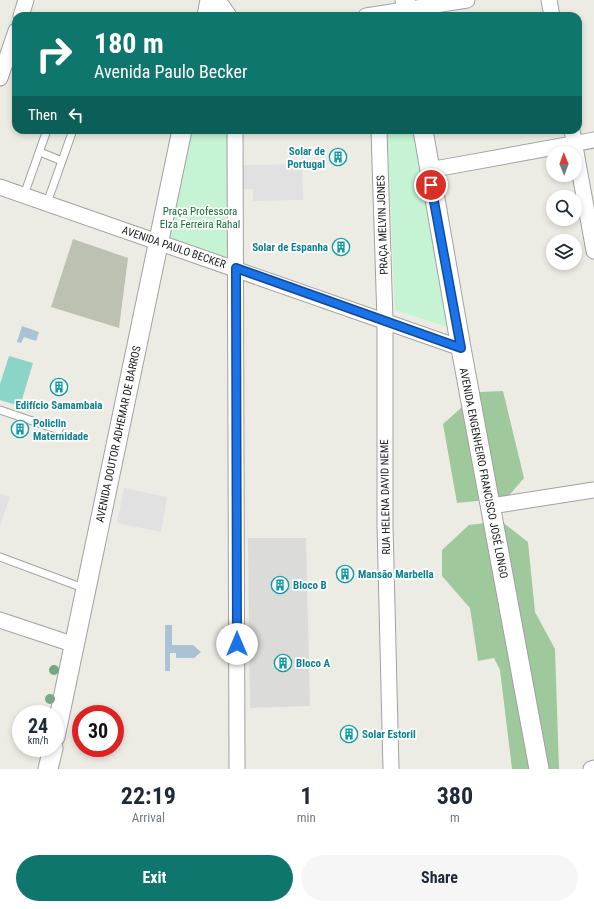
<!DOCTYPE html>
<meta charset="utf-8">
<style>
:root{--surface:#fff;--page:#f6f6f7;--text:#1f2937;--muted:#747a83;--accent:#0f766e}
body{margin:0;font-family:"Roboto Condensed",sans-serif;background:var(--page);color:var(--text);height:100vh;display:flex;flex-direction:column;font-size:15px;white-space:nowrap}
*{box-sizing:border-box;margin:0}
p{font-size:13px;color:var(--muted)}
.icon{flex:none;width:22px;height:22px;fill:none;stroke:currentColor;stroke-width:2;stroke-linecap:round;stroke-linejoin:round}
.map{position:relative;height:769px;overflow:hidden}
.side{display:flex;flex-direction:column;background:var(--surface);flex:1}
.side>*{flex:none}
.guide{position:absolute;left:12px;top:12px;width:570px;height:122px;border-radius:12px;box-shadow:0 2px 6px #0003;background:#0f766e;color:#fff;overflow:hidden}
.needle{width:26px;rotate:359deg}
.tools{position:absolute;left:546px;top:146px;display:grid;gap:8px}
.tools a{display:grid;place-items:center;width:36px;height:36px;border-radius:50%;background:var(--surface);box-shadow:0 2px 6px #0003;font-size:20px}
.speed{position:absolute;left:12px;top:705px;display:flex;gap:8px;font-size:20px;font-weight:700;text-align:center}
.speed>*{display:grid;place-content:center;width:52px;height:52px;border-radius:50%;background:var(--surface);box-shadow:0 2px 6px #0003;line-height:1}
.speed small{font-size:10px;font-weight:400}
.speed .limit{border:6px solid #d22;background:#fff;color:#111}
.pin{position:absolute;display:grid;place-items:center;width:34px;height:34px;color:#fff;margin:-17px;border:2px solid #fff;border-radius:50%;box-shadow:0 1px 4px #0007}
.me{position:absolute;width:44px;margin:-22px;rotate:0deg;stroke-linejoin:round;filter:drop-shadow(0 0 3px #0008)}
.turn{display:flex;align-items:center;gap:14px;height:84px;padding:0 16px;font-size:18px}
.turn .icon{width:52px;height:52px;stroke-width:2.5}
.turn b{display:block;font-size:28px;line-height:34px}
.then{display:flex;align-items:center;height:38px;padding:0 16px;background:#0003;gap:8px;font-size:15px}
.eta{display:flex;justify-content:space-evenly;align-items:center;height:68px;text-align:center}
.eta b{font-size:24px;font-weight:700;line-height:28px}
.primary-button{display:flex;gap:8px;margin-top:auto;padding:8px 16px}
.primary-button a{flex:1;height:46px;border-radius:24px;background:var(--accent);color:#fff;font-size:16px;font-weight:700;line-height:46px;text-align:center}
.primary-button a+a{background:var(--page);color:var(--text)}
.map>svg:first-child{display:block}
</style>
<div class="map">
<svg width="594" height="769" viewBox="0 0 594 769">
<rect width="100%" height="100%" fill="#edece4"/>
<polygon fill="#dbdbda" points="248,538 306,538 310,706 250,708"/>
<polygon fill="#bdc1b1" points="73,239 128,258 119,328 51,307"/>
<g fill="#a0c89d">
<polygon points="503,391 524,478 507,498 457,503 443,424 479,392"/>
<polygon points="501,521 528,542 535,612 555,649 559,769 512,769 500,670 494,658 478,661 470,608 442,576 442,550 469,525"/>
</g>
<g fill="#c5f3d3">
<polygon points="190,130 228,130 230,260 166,237"/>
<polygon points="387,130 414,130 447,327 395,310"/>
</g>
<polygon fill="#8ad4c8" points="9,356 33,363 20,406 0,400 0,384"/>
<g fill="#e1e1e1">
<polygon points="302,164 303,200 253,201 253,189 243,189 242,165"/>
<polygon points="124,488 167,497 161,532 117,523"/>
<polygon points="0,494 10,497 0,526"/>
</g>
<g fill="#a9c2d6">
<polygon points="22,326 39,332 36,341 24,337 21,343 17,342"/>
<polygon points="165,625 172,625 172,645 193,645 201,652 194,658 176,658 176,653 170,653 170,671 165,671"/>
</g>
<g fill="none" stroke-linecap="round" stroke-linejoin="round">
<defs>
<g id="service">
<polyline points="40,152 62,161"/>
<polyline points="24,195 47,130"/>
<polyline points="47,203 73,130"/>
<polyline points="0,410 59,430"/>
<polyline points="0,557 86,589"/>
</g>
<g id="minor">
<polyline points="218,0 229,16"/>
<polyline points="549,0 552,16"/>
<polyline points="21,16 26,0"/>
<polyline points="366,16 467,0"/>
<polyline points="0,78 16,31"/>
<polyline points="235,130 237,769"/>
<polyline points="379,130 385,321 385,525 391,769"/>
<polyline points="572,130 594,251"/>
<polyline points="429,170 594,140"/>
<polyline points="0,187 461,348"/>
<polyline points="491,506 594,490"/>
<polyline points="0,620 75,645"/>
<polyline points="591,769 594,768"/>
</g>
<g id="tertiary">
<polyline points="405,0 408,16"/>
<polyline points="207,16 210,0"/>
<polyline points="423,130 461,348 539,769"/>
<polyline points="55,737 182,130"/>
<polyline points="48,769 53,748"/>
</g>
</defs>
<use href="#service" stroke="#a1a1a1" stroke-width="9"/>
<use href="#minor" stroke="#a1a1a1" stroke-width="17"/>
<use href="#tertiary" stroke="#a1a1a1" stroke-width="21"/>
<use href="#service" stroke="#fff" stroke-width="7"/>
<use href="#minor" stroke="#fff" stroke-width="15"/>
<use href="#tertiary" stroke="#fff" stroke-width="19"/>
</g>
<g fill="#77a783">
<circle cx="54" cy="670" r="5"/>
<circle cx="50" cy="699" r="5"/>
</g>
<g fill="none" stroke-linecap="round" stroke-linejoin="round">
<defs>
<polyline id="route" points="237,644 236,268 461,348 431,185"/>
</defs>
<use href="#route" stroke="#114b97" stroke-width="10"/>
<use href="#route" stroke="#1a73e8" stroke-width="7"/>
</g>
<defs>
<symbol id="building-ring" viewBox="-11 -11 22 22"><circle r="9.5" fill="#fff" stroke="#0f9aa8" stroke-width="1.5"/><path d="M-4-6H4V6H1V3H-1V6H-4ZM-2.5-4.3h1.7v1.8h-1.7ZM.8-4.3h1.7v1.8H.8ZM-2.5-1h1.7V.8h-1.7ZM.8-1h1.7V.8H.8Z" fill="#0f9aa8"/></symbol>
</defs>
<g fill-rule="evenodd">
<use href="#building-ring" x="328" y="147" width="20" height="20"/>
<use href="#building-ring" x="331" y="237" width="20" height="20"/>
<use href="#building-ring" x="49" y="377" width="20" height="20"/>
<use href="#building-ring" x="10" y="419" width="20" height="20"/>
<use href="#building-ring" x="335" y="564" width="20" height="20"/>
<use href="#building-ring" x="270" y="575" width="20" height="20"/>
<use href="#building-ring" x="273" y="653" width="20" height="20"/>
<use href="#building-ring" x="339" y="724" width="20" height="20"/>
</g>
<g text-anchor="middle" stroke-width="3.5" stroke-linejoin="round" paint-order="stroke">
<g font-size="11" font-weight="bold" fill="#0d838f" stroke="#fff" text-anchor="start">
<text x="325" y="155" text-anchor="end">Solar de<tspan x="325" dy="13">Portugal</tspan></text>
<text x="328" y="251" text-anchor="end">Solar de Espanha</text>
<text x="59" y="409" text-anchor="middle">Edifício Samambaia</text>
<text x="33" y="427">Policlin<tspan x="33" dy="13">Maternidade</tspan></text>
<text x="358" y="578">Mansāo Marbella</text>
<text x="293" y="589">Bloco B</text>
<text x="296" y="667">Bloco A</text>
<text x="362" y="738">Solar Estoril</text>
</g>
<g font-size="11" fill="#176f33" stroke="#fff">
<text x="200" y="215">Praça Professora<tspan x="200" dy="13">Elza Ferreira Rahal</tspan></text>
</g>
<g font-size="11" fill="#1d1d1d" stroke="#fff">
<text transform="translate(382 225) rotate(-92)" y="4">PRAÇA MELVIN JONES</text>
<text transform="translate(174 247) rotate(19)" y="4">AVENIDA PAULO BECKER</text>
<text transform="translate(118 434) rotate(-78)" y="4">AVENIDA DOUTOR ADHEMAR DE BARROS</text>
<text transform="translate(484 473) rotate(79)" y="4">AVENIDA ENGENHEIRO FRANCISCO JOSÉ LONGO</text>
<text transform="translate(385 497) rotate(-91)" y="4">RUA HELENA DAVID NEME</text>
</g>
</g>
</svg>
<div class="tools">
<a><svg class="needle" viewBox="-14 -14 28 28"><path d="M0-13l5 13h-10z" fill="#e53935"/><path d="M0 13l5-13h-10z" fill="#747a83"/></svg></a>
<a><svg class="icon" aria-label="search" viewBox="0 0 24 24"><circle cx="10" cy="10" r="6"/><path d="M15 15l6 6"/></svg></a>
<a><svg class="icon" aria-label="layers" viewBox="0 0 24 24"><path d="M12 4l9 5-9 5-9-5zM3 14l9 5 9-5"/></svg></a>
</div>
<div class="speed"><div>24<small>km/h</small></div><div class="limit">30</div></div>
<div class="pin" style="left:431px;top:185px;background:#d93025"><svg class="icon" aria-label="arrive" viewBox="0 0 24 24"><path d="M6 21V4h12l-3 4 3 4H6"/></svg></div>
<svg class="me" style="left:237px;top:644px" viewBox="-20 -20 40 40"><circle r="19" fill="#fff"/><path d="M0-13L10 11 0 6-10 11z" fill="#1a73e8"/></svg>
<div class="guide">
<div class="turn"><svg class="icon" aria-label="right" viewBox="0 0 24 24"><path d="M7 20v-9h11M14 6l5 5-5 5"/></svg><div><b>180 m</b>Avenida Paulo Becker</div></div>
<div class="then">Then<svg class="icon" aria-label="left" viewBox="0 0 24 24"><path d="M17 20v-9H6M10 6l-5 5 5 5"/></svg></div>
</div>
</div>
<section class="side">
<div class="eta">
<div><b>22:19</b><p>Arrival</p></div>
<div><b>1</b><p>min</p></div>
<div><b>380</b><p>m</p></div>
</div>
<div class="primary-button"><a>Exit</a><a>Share</a></div>
</section>
